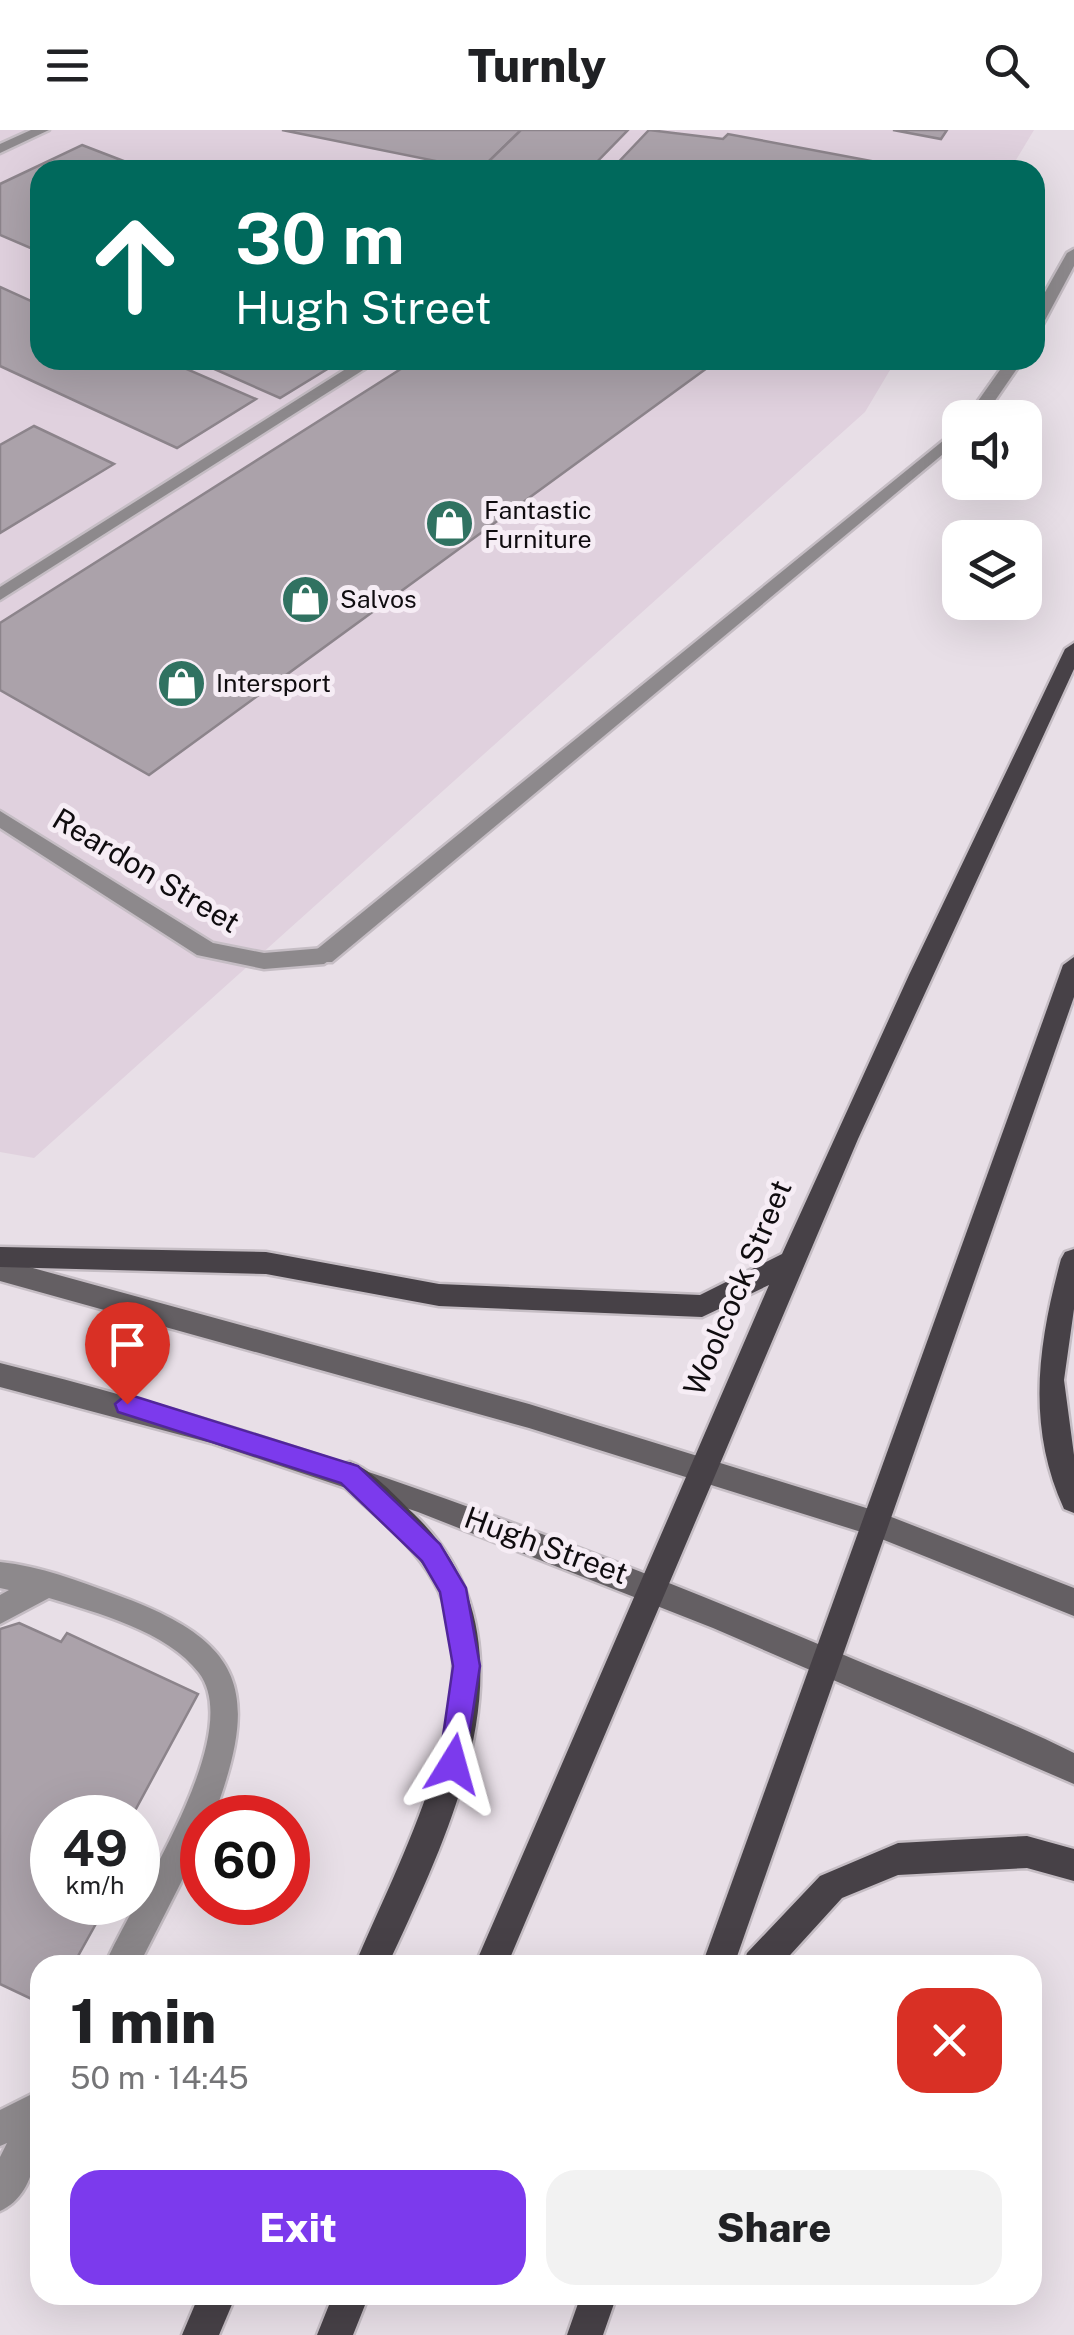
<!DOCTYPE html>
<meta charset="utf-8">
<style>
:root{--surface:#fff;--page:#f2f2f2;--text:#202124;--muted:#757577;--accent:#7c3aed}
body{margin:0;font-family:"Public Sans",sans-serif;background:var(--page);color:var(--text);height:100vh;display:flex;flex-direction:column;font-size:38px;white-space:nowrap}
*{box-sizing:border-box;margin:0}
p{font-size:32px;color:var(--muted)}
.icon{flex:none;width:55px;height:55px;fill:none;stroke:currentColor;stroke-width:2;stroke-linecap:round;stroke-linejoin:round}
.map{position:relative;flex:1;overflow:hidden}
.side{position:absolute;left:30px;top:1825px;width:1012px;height:350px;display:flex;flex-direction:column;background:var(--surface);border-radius:30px;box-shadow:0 10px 40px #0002}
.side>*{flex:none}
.hud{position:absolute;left:30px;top:30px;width:1015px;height:210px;border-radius:30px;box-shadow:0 10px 40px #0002;background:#00695c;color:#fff;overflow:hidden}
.fabs{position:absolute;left:942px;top:270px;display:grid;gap:20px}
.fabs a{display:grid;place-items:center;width:100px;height:100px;border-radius:20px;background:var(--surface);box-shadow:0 10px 40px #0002;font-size:50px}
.speed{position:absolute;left:30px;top:1665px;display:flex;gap:20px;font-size:50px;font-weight:700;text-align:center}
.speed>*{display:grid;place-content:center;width:130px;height:130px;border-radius:50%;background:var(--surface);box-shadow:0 10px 40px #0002;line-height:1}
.speed small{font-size:25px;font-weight:400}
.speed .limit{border:15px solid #d22;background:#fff;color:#111}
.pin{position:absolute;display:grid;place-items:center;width:85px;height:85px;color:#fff;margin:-102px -42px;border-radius:50% 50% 50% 0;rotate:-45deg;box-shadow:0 0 10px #0007}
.pin .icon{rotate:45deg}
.me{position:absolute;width:110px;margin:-55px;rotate:8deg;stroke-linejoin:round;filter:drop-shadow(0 0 8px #0008)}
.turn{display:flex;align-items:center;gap:35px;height:210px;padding:0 40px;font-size:45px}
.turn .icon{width:130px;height:130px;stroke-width:2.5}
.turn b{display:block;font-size:70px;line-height:85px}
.round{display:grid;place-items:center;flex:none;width:105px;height:105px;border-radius:30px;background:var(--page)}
.overview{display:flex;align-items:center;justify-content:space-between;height:170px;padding:0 40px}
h1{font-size:60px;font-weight:800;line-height:75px}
.cta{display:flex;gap:20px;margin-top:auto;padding:20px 40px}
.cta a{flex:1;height:115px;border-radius:30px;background:var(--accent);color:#fff;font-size:40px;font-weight:800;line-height:115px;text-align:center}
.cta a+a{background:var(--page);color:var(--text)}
header{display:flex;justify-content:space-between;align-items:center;height:130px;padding:0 40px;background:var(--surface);font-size:45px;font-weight:800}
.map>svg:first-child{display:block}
</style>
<header><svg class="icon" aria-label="menu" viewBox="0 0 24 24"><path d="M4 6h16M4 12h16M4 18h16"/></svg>Turnly<svg class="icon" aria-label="search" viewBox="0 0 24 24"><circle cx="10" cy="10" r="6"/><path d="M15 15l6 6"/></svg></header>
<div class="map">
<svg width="1074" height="2205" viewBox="0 0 1074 2205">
<rect width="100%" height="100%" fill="#e8dfe7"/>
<polygon fill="#e0d1de" points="0,0 1034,0 1010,40 40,40 40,230 896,230 865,282 34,1028 0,1022"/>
<g fill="#aba2aa" stroke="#8c848b" stroke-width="2.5">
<polygon points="282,0 521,0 480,40"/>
<polygon points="521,0 628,0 589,40 453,40 458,35 480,40"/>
<polygon points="649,0 723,9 728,4 919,40 611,40"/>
<polygon points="893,0 947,0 941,9"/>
<polygon points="82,15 147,40 40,40 40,122 0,105 0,54"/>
<polygon points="0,157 40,175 40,230 166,230 256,269 177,318 0,236"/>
<polygon points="194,230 342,230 280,268"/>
<polygon points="415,230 718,230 149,645 0,560 0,493"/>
<polygon points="34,296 114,334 0,403 0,315"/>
<polygon points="19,1493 61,1512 67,1503 198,1564 131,1688 52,1688 52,1772 108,1772 73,1835 40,1835 40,1873 0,1854 0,1499"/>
</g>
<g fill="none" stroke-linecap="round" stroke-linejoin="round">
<defs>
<g id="service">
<polygon points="1074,119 1074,136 1043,194 1035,199 1035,180 1067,123"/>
<polygon points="360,230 379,230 0,470 0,457"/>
<polygon points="1007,230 1023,230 983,288 966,288"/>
<polygon points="960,297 960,310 332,832 316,832 313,826 316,820"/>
<path d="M0,1432c41,4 78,19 117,33 130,47 143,98 96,223h-11v23l-63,124h-34c25,-61 142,-229 94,-292 -32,-42 -102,-60 -150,-75l-49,26v-29l9,-5 -9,-2z"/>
<path d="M40,1960c0,37 2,103 -40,121v-54l7,-14 -7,3v-36z"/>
</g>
<g id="minor">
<polygon points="31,0 49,0 0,23 0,14"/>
<polygon points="0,681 213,813 264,823 324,818 335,826 324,834 264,839 197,825 0,698"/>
</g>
<g id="secondary">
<polygon points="0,1129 529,1274 876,1381 1074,1458 1074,1486 874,1406 529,1298 0,1151"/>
<path d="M0,1233c286,71 559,172 830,286 81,35 165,65 244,104v31l-361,-156 -295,-116 -207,-69 -211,-56z"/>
</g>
<g id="primary">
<polygon points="1074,513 1074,539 858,1009 507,1835 475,1835 769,1155 702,1187 439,1176 266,1144 0,1137 0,1117 266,1122 439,1154 700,1165 782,1124 909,845 1065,519"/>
<polygon points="1074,827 1074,867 734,1835 702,1835 1063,835"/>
<path d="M1074,1119v60l-10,71 10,75v58l-10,-4c-38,-83 -26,-165 -3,-250l4,-7z"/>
<path d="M350,1332c23,8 46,35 64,52 132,127 37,314 -26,451h-33c41,-100 140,-276 79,-383 -22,-40 -61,-68 -94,-99l-4,-9 4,-9z"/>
<polygon points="1027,1706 1074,1719 1074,1751 1027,1738 898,1745 842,1768 781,1835 743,1835 747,1823 820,1746 898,1713"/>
<polygon points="199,2165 236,2165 219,2205 182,2205"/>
<polygon points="333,2165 369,2165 353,2205 317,2205"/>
<polygon points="581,2165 617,2165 603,2205 567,2205"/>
</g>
</defs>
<use href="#service" stroke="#c5bdc4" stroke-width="5"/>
<use href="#minor" stroke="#c5bdc4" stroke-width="5"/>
<use href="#secondary" stroke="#c5bdc4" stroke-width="5"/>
<use href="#primary" stroke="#c5bdc4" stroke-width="5"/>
<use href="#service" fill="#8d898c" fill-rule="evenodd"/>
<use href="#minor" fill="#8d898c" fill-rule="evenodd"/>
<use href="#secondary" fill="#645f63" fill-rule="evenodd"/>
<use href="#primary" fill="#474147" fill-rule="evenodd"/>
</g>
<polygon fill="#7c3aed" stroke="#51269a" stroke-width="2.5" points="127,1264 358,1336 440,1414 466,1458 480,1536 463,1644 453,1648 443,1644 439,1634 453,1536 440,1462 422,1431 341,1353 118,1282 115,1274"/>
<defs>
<symbol id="shop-disc" viewBox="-11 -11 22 22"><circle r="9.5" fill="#307261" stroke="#f6edf5"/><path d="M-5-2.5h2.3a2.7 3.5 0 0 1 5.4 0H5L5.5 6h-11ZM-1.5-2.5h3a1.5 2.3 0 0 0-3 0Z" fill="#fff"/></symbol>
</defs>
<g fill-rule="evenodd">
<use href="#shop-disc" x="422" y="366" width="55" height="55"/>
<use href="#shop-disc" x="278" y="442" width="55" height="55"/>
<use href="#shop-disc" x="154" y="526" width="55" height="55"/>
</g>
<g text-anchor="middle" stroke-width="10" stroke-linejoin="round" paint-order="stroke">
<g font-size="25" fill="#0f0c0f" stroke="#f6edf5" text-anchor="start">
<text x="484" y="389">Fantastic<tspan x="484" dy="29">Furniture</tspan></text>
<text x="340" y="478">Salvos</text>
<text x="216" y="562">Intersport</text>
</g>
<g font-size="30" fill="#0f0c0f" stroke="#f6edf5">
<text transform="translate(146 741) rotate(31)" y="10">Reardon Street</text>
<text transform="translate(738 1158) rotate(-67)" y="10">Woolcock Street</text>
<text transform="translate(546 1416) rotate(20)" y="10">Hugh Street</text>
</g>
</g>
</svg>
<div class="fabs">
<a><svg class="icon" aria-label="sound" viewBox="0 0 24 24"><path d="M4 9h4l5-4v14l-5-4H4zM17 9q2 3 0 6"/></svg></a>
<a><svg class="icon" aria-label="layers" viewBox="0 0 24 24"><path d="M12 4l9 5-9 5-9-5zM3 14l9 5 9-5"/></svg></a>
</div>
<div class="speed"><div>49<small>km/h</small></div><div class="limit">60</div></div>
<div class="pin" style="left:127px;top:1274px;background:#d93025"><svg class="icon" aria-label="arrive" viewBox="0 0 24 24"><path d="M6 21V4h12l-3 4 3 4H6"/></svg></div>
<svg class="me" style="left:453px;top:1634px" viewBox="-20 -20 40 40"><path d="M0-17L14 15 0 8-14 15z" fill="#7c3aed" stroke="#fff" stroke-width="4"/></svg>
<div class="hud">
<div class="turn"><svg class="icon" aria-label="ahead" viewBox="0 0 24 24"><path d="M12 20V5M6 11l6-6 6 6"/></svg><div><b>30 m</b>Hugh Street</div></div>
</div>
<section class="side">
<div class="overview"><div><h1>1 min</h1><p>50 m · 14:45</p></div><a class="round" style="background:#d93025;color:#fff"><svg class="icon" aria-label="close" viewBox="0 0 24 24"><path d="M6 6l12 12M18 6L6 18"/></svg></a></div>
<div class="cta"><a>Exit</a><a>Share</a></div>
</section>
</div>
